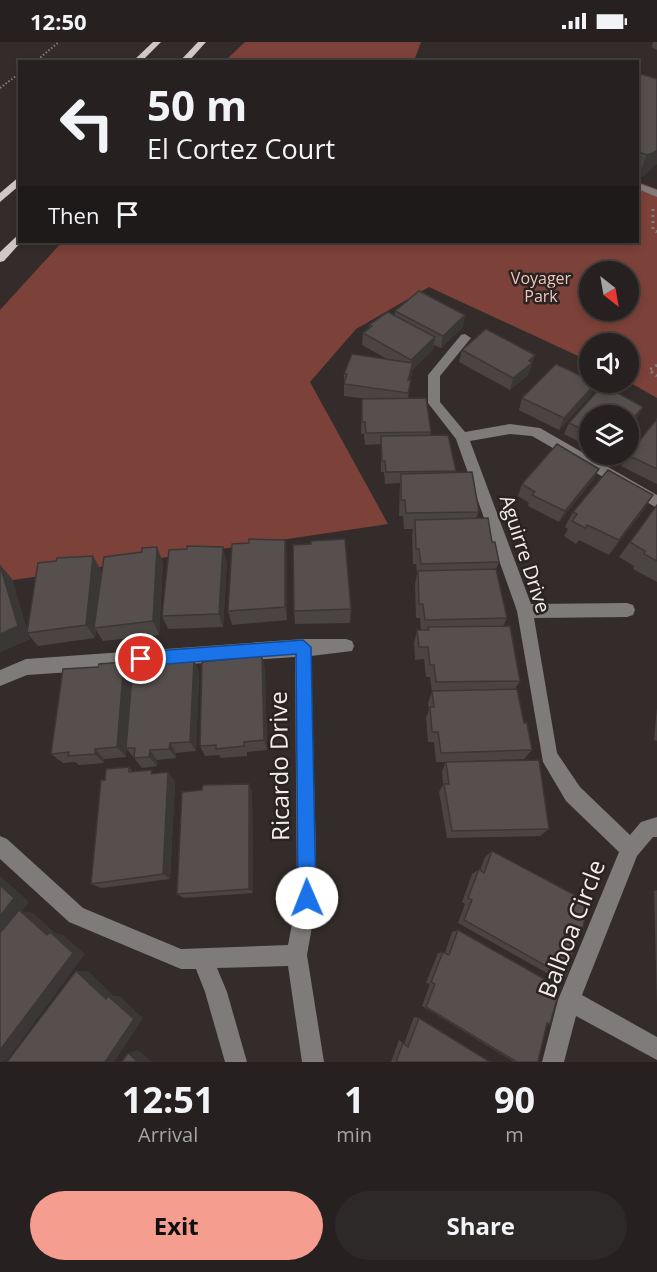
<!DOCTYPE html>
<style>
:root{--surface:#262120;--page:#2e2929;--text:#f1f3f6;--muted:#a4a3a5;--line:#423e3e;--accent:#f59d8e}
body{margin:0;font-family:"Open Sans",sans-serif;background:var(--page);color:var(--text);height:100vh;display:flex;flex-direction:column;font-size:22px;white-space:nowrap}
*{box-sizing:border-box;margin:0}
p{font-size:20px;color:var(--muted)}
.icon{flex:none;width:33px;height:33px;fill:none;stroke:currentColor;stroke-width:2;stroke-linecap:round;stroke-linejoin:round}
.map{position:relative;height:1020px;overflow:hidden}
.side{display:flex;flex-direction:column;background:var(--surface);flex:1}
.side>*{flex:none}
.top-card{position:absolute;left:18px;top:18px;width:621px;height:183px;border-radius:0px;box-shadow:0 3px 9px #0003,0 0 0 2px var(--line);background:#262120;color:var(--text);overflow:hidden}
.needle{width:39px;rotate:149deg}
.fabs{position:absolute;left:579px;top:219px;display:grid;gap:12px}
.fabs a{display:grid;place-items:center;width:60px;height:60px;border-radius:50%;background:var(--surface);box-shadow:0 3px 9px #0003,0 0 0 2px var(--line);font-size:30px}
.pin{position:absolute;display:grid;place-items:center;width:51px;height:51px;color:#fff;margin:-26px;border:3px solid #fff;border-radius:50%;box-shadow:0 2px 6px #0007}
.me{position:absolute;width:66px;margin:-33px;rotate:359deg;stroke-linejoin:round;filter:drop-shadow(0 0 4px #0008)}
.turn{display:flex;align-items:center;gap:21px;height:126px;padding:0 30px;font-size:27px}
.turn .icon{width:78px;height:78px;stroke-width:2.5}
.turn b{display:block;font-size:42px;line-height:51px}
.then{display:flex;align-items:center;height:57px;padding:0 30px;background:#0003;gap:12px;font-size:22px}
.eta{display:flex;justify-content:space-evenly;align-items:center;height:102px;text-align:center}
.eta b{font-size:36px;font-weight:700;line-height:42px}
.cta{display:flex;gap:12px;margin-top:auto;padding:12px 30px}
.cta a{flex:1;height:69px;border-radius:36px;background:var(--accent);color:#111;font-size:24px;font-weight:700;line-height:69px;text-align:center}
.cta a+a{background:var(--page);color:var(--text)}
.status{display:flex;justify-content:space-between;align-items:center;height:42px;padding:0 30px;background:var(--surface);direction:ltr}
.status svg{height:16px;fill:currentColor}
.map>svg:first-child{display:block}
</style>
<div class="status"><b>12:50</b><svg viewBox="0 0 49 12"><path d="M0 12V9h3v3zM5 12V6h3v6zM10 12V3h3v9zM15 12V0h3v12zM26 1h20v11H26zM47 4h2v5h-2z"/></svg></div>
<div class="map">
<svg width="657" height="1020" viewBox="0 0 657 1020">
<rect width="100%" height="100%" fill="#332c2b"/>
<g fill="#7c4138" fill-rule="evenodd">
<polygon points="245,0 421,0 414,19 225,19"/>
<path d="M638,140l19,7v209l-28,-16 -1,-38h-38l-1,17 -160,-74 -73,42 -46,53 78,142 -388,58v-272l62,-68h576zM590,230h38v38h-38z"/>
</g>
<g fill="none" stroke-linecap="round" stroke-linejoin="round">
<g stroke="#837d7c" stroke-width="2" stroke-dasharray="1.5 2" stroke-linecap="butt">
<polyline points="35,20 59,0"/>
<polyline points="0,46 20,31"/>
</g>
<g stroke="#837d7c" stroke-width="3" stroke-dasharray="2 4" stroke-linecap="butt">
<polyline points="653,167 653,188 657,190"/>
<polyline points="253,200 296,200"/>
<polyline points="657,323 649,328 657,334"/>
</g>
<g fill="#7e7b7a" fill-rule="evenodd">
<polygon points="638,141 657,148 657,155 638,147"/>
<polygon points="465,292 471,296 440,334 440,360 465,390 510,382 540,386 657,453 657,466 532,394 510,392 470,399 531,562 627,561 633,563 635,568 633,573 627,575 534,576 557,711 580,745 630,793 641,780 657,775 657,795 653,795 637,814 582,953 657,995 657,1018 576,974 564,1020 542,1020 558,958 619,810 566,759 543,720 517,569 456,397 428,361 428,333 461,293"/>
<polygon points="303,597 346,597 352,599 354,604 352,609 311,614 317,856 307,913 324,1020 302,1020 288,924 217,926 227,950 247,1020 225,1020 205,950 196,927 181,927 69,880 0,817 0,794 7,797 83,866 181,907 288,903 297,856 295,615 27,633 0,644 0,628 26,617"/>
</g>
<g fill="#cfc8c7" fill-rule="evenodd">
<polygon points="153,0 161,0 141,20 132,20"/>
<polygon points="198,0 206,0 188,20 179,20"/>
<polygon points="20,134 20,143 0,160 0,151"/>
<polygon points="20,191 21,200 4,219 0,220 0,210"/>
</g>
</g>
<g fill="#4a4443">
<polygon points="653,0 657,0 657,8 652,5"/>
<polygon points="638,31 657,37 644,134 638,135"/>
<polygon points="395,269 463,285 441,306 434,303 433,308 412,328 408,357 431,390 430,394 456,429 456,430 479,470 476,476 492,500 499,520 496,527 507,576 503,584 520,639 515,647 532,708 524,717 449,720 549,787 540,794 447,796 439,750 443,743 442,729 446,720 436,720 434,700 428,700 426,676 429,668 428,661 432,650 430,635 426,635 424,617 415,618 414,601 417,588 421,588 420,576 416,576 415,543 417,531 416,522 413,522 412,494 413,487 404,487 403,474 399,474 400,441 385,442 384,430 381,430 381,402 365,403 364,392 361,392 362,357 368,357 344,354 344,332 387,317 362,303 363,291 369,286 369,283 395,274"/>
<polygon points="462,308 531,325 530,327 528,333 510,348 459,320"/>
<polygon points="601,345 614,352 616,350 643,365 636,377 628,387 628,374 590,374 590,405 564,392 569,381"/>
<polygon points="591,353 559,388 519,368 522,356"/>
<polygon points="657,377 657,442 621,424 628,413"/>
<polygon points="599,427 593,438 559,480 528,464 529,461 518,454 522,442"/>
<polygon points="653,453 643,469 609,513 579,498 576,502 564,494 568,487 565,485 573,470"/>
<polygon points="657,463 657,540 633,527 634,524 619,515"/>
<polygon points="287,513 287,578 232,583 228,569"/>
<polygon points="93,514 101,529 100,541 163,520 159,593 103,599 96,588 95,596 38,604 28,592 30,597 0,610 0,523 12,537 27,590"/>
<polygon points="227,520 223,585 168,587 162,574"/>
<polygon points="351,567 350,581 295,582 294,569"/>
<polygon points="194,618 199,631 196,709 176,711 176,716 157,718 157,724 142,726 126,706 126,715 104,717 104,721 79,723 75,720 63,721 51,712 132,632"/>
<polygon points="265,626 267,708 247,710 247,714 221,716 219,713 205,714 200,704"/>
<polygon points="657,665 657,699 654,698"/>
<polygon points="129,725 133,730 155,732 175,739 170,837 101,846 91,842 105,738"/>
<polygon points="249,742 252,751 253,851 184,856 177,852 202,748"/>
<polygon points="492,809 584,865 582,889 578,890 566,935 554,935 458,881 465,862 462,860 472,832 479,827 480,828 485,815"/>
<polygon points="657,848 657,963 654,849"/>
<polygon points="458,888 550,982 546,982 538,1020 514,1020 422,964 430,942 426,941 438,911 443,910 445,911 452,890"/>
<polygon points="414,975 419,976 490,1020 391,1020 399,998 404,1002"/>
</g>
<g fill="#3c3737">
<polygon points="657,108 657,122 644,134 638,135 647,113"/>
<polygon points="465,273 463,285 441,306 443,294"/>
<polygon points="435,295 433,308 412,328 411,336 406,350 411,318"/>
<polygon points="535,313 528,333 510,348 513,336"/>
<polygon points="596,341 591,353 559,388 564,376"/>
<polygon points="643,365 636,377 628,387 628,382"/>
<polygon points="599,427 593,438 559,480 565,469"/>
<polygon points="653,453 643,469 609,513 619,498"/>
<polygon points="285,498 287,513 287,578 285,565"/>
<polygon points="157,505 163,520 159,593 153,579"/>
<polygon points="223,505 227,520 223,585 219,572"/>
<polygon points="93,514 101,529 96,585 94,586 96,588 95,596 86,583"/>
<polygon points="0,523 12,537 30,597 0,610"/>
<polygon points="262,614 265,626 267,708 264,698"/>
<polygon points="194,618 199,631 196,709 190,700"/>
<polygon points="124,620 132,632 126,715 117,705"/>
<polygon points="170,701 176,711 176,716 169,707"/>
<polygon points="95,707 104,717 104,721 95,712"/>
<polygon points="150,708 157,718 157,724 149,715"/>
<polygon points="168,730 175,739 170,837 163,832"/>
<polygon points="249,742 252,751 253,851 249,847"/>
<polygon points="0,834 29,860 22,869 33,871 55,891 63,893 85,912 6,1019 0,1020"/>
<polygon points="76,929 88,929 114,954 119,954 143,976 114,1020 105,1020 106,957"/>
<polygon points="138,1008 152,1020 138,1020 128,1011"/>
</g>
<g fill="#564f4e" stroke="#3c3737" stroke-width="1.5">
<polygon points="638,31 657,37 657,108 653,111 647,113 638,110"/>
<polygon points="419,249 465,273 443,294 395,269"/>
<polygon points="388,270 435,295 411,318 363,291 372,284 369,283"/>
<polygon points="486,287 535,313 529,319 532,321 513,336 462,308"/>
<polygon points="352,312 412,321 412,324 408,338 411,338 408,351 344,342 347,332 344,332"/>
<polygon points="556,322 590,338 590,340 596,341 564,376 522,356"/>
<polygon points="601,345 614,352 616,350 643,365 628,382 628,374 590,374 590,391 569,381"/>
<polygon points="426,356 431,390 366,391 365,380 362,380 362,357"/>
<polygon points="657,377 657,427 628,413"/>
<polygon points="448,393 456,429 386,430 385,419 382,419 381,394"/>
<polygon points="557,402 599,427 565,469 532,453 535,450 522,442"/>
<polygon points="608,428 653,453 619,498 587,483 585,486 572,479 577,472 573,470"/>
<polygon points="472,430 479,470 406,471 405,458 401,458 401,432"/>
<polygon points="657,463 657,519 644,512 645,509 630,500"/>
<polygon points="488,476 492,500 495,500 499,520 421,522 419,507 416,507 415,478"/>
<polygon points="249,497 285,498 285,565 228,569 232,502 249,501"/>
<polygon points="345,497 351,567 294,569 293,503 311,502 311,499"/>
<polygon points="187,504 223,505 219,572 162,574 169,508 187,507"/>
<polygon points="157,505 153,579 94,586 104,515 142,510 142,506"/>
<polygon points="93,514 86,583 27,591 38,521 56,519 57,516"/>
<polygon points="0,523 18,584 0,592"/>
<polygon points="496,527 507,576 425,578 423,562 419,562 418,529"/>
<polygon points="510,584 520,639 436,640 434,623 430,623 428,605 419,605 417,588 429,588 428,585"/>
<polygon points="262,614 264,698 244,700 244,704 216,707 216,703 200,704 202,620"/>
<polygon points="194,618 190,700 170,701 169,707 150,708 149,715 134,716 135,706 126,706 133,622"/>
<polygon points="124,620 117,705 95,707 95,712 68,714 69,710 51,712 63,627 98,625 99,622"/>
<polygon points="517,647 524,681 527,681 532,708 441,711 438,690 432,690 430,665 434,665 432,649"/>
<polygon points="539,718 549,787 452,789 444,742 449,742 446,720"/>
<polygon points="129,725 129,730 152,728 151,732 168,730 163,832 91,842 101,738 105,738 106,727"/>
<polygon points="249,742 249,847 177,852 182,750 202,748 203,743"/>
<polygon points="492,809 586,859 584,865 587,867 582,889 579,888 566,935 464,878 472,858 468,856 479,827 484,831"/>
<polygon points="0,843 14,856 0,874"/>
<polygon points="19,868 47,893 50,890 73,911 0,1008 0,891"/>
<polygon points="458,888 560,946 550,982 547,981 538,1020 517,1020 426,965 435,942 431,940 443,910 449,913"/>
<polygon points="76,929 106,957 108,954 134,977 105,1020 7,1020"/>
<polygon points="419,976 490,1020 396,1020 403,1001 408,1005"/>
<polygon points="128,1011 138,1020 122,1020"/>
</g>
<polygon fill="#1a73e8" stroke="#114b97" stroke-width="1.5" points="303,598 311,605 316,856 314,863 307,865 301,863 298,856 296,612 141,624 136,622 134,617 136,612 141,610"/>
<g text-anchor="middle" stroke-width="5" stroke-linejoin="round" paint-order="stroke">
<g font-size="16" fill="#f3c4bc" stroke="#292322">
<text x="541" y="242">Voyager<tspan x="541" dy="18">Park</tspan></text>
</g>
<g font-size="20" fill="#f2edec" stroke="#292322">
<text transform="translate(525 512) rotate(72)" y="7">Aguirre Drive</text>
</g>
<g font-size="24" fill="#f2edec" stroke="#292322">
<text transform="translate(280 724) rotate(-91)" y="8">Ricardo Drive</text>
<text transform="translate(572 887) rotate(-69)" y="8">Balboa Circle</text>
</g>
</g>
</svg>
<div class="fabs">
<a><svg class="needle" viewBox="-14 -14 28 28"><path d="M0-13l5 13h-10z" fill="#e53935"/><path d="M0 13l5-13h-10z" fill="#a4a3a5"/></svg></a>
<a><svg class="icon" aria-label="sound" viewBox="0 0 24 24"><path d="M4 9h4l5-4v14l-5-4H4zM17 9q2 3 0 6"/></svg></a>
<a><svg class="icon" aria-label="layers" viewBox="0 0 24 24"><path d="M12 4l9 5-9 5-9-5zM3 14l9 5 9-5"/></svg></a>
</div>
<div class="pin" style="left:141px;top:617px;background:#d93025"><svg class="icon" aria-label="arrive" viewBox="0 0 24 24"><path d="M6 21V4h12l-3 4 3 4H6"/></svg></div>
<svg class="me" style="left:307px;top:856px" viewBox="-20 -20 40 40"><circle r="19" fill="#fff"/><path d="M0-13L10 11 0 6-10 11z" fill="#1a73e8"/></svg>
<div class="top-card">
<div class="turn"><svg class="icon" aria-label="left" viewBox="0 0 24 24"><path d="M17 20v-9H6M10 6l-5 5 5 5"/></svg><div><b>50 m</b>El Cortez Court</div></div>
<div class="then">Then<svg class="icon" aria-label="arrive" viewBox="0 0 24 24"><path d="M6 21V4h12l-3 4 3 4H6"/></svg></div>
</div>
</div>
<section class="side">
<div class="eta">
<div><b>12:51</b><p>Arrival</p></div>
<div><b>1</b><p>min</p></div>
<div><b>90</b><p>m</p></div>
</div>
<div class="cta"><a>Exit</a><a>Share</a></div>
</section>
